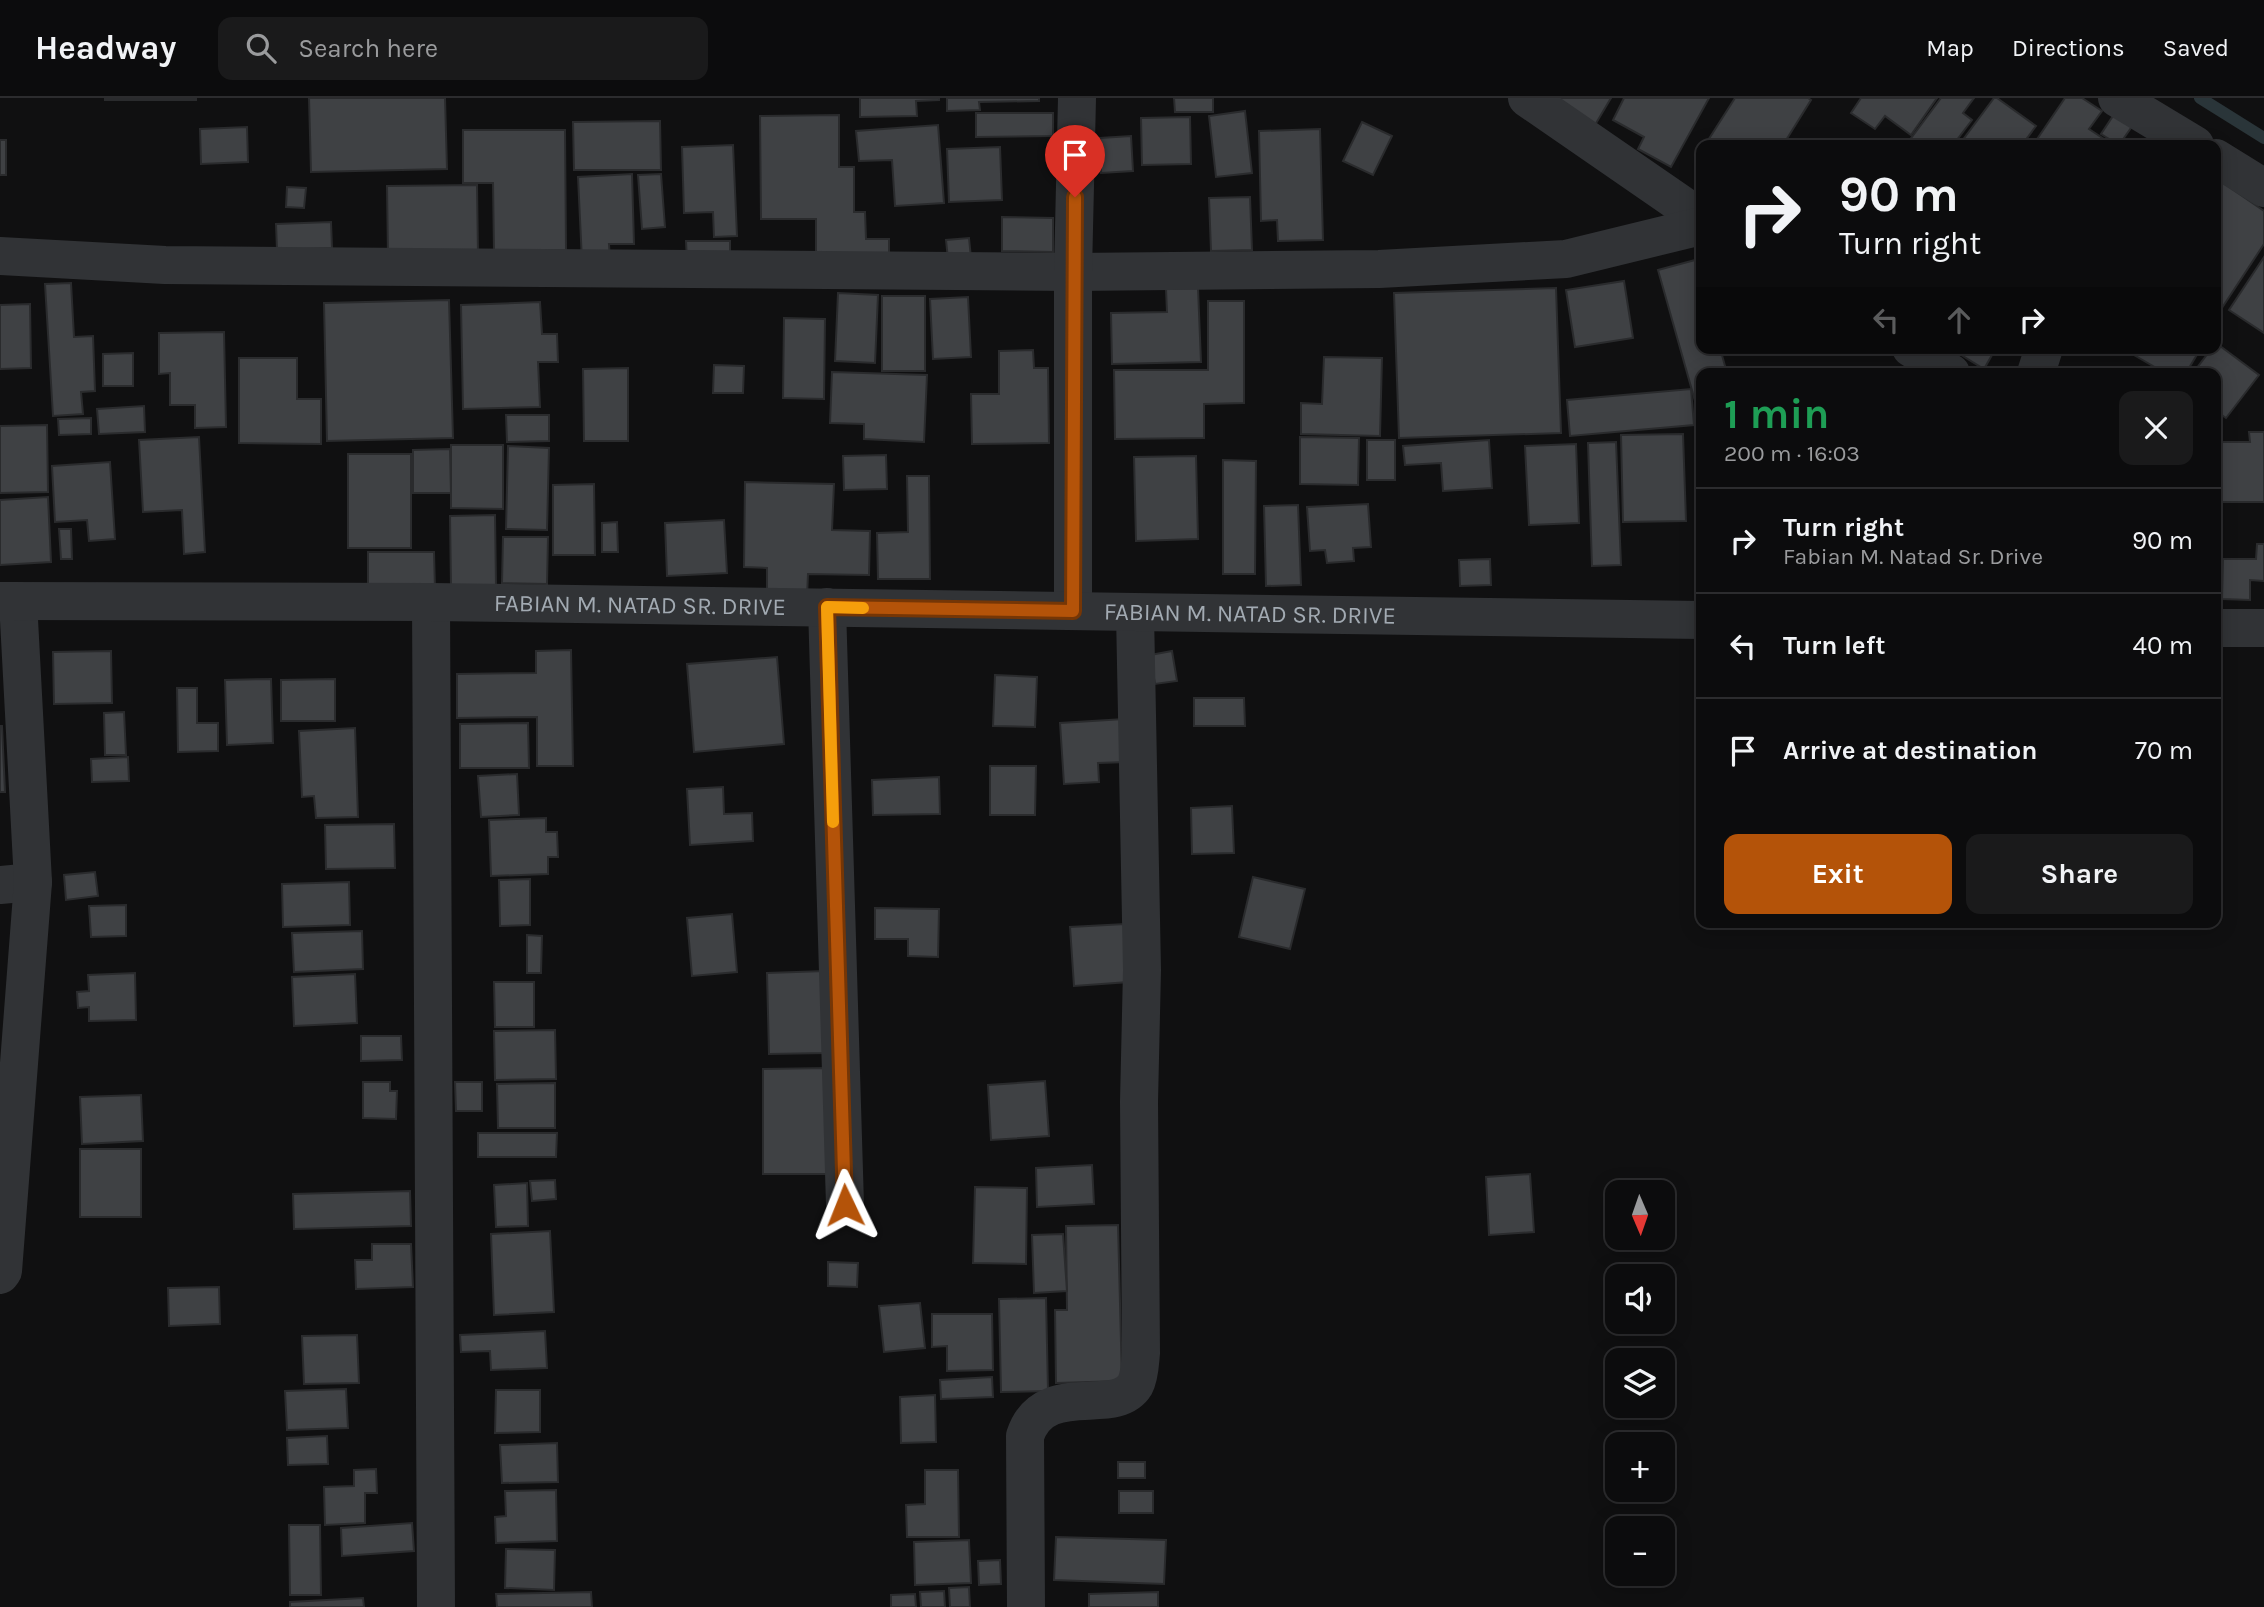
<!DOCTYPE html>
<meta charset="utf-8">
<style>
:root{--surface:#0c0c0d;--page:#1a1a1b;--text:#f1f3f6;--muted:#9a9b9d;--line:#2c2c2e;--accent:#b45309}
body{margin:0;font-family:Karla,sans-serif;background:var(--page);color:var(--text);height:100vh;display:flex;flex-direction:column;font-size:26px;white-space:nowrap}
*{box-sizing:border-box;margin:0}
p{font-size:23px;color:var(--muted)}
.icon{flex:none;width:38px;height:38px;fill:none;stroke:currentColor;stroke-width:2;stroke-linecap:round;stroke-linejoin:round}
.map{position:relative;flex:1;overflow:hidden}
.details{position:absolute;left:1696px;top:270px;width:525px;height:560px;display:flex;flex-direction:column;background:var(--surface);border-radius:14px;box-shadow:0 4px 18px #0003,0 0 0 2px var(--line)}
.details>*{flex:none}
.hud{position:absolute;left:1696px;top:42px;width:525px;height:214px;border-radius:14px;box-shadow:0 4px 18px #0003,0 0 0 2px var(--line);background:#0c0c0d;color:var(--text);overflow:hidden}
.needle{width:46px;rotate:178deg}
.fabs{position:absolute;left:1605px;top:1082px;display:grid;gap:14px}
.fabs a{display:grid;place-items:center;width:70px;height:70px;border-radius:14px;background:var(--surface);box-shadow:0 4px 18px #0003,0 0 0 2px var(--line);font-size:35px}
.pin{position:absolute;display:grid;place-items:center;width:60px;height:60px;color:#fff;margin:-72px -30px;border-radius:50% 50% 50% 0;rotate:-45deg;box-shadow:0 0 7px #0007}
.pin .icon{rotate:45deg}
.me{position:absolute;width:77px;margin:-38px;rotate:358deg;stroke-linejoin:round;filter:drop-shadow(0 0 5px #0008)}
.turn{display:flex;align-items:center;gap:24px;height:147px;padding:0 28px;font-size:32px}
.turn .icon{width:91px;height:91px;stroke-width:2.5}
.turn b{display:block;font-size:49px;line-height:60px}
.lanes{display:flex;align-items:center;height:66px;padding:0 28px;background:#0003;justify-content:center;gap:35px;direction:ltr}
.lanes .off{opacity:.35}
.round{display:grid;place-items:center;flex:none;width:74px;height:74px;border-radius:14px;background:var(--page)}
.overview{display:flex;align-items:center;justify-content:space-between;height:119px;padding:0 28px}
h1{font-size:42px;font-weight:700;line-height:52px;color:#1e9e55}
.button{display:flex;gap:14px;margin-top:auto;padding:14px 28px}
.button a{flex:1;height:80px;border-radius:14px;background:var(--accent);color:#fff;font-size:28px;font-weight:700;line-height:80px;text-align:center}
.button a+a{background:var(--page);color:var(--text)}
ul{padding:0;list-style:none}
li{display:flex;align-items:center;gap:21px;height:105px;padding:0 28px;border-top:2px solid var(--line)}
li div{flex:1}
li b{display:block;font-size:26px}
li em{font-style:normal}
header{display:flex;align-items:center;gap:42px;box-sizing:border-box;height:98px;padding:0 35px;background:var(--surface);border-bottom:2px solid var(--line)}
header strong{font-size:33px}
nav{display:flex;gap:38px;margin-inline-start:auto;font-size:24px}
.search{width:490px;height:63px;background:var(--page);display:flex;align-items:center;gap:18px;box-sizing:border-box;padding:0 24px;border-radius:14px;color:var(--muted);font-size:26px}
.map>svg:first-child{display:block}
</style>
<header>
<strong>Headway</strong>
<div class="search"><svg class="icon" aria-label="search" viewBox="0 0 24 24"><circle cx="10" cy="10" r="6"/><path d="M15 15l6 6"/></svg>Search here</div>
<nav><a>Map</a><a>Directions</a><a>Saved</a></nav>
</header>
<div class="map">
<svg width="2264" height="1509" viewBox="0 0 2264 1509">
<rect width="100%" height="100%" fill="#101011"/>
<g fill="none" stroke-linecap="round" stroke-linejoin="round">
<polyline stroke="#2a3539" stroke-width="12" points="2200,0 2264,40"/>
</g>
<g fill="#3f4144" stroke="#2a2b2d" stroke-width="2">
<rect x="105" y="0" width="91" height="2"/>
<polygon points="309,0 445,0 447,71 311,74"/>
<polygon points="860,0 939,0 939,2 916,3 917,18 860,19"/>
<polygon points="947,0 1039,0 1039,3 979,4 980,12 947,13"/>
<polygon points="1174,0 1213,0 1213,14 1175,14"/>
<polygon points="1547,0 1611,0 1595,27"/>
<polygon points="1624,0 1709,0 1671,69 1638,51 1644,39 1613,22"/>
<polygon points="1735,0 1808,0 1811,2 1783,47 1705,47"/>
<polygon points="1861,0 1937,0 1911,37 1885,18 1875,31 1851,15"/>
<polygon points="1941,0 1974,0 1963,15 1972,22 1953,47 1906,47"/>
<polygon points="1994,0 1997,0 2036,28 2022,47 1959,47"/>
<polygon points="2065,0 2082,0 2102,13 2089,31 2107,43 2104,47 2033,47"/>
<polygon points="1245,13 1252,75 1216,79 1209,18"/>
<polygon points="976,15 1053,15 1053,38 976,39"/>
<polygon points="2115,15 2133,27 2119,47 2101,36"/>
<polygon points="839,17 839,69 854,69 854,114 865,114 866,141 889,141 889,158 816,158 816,121 761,121 760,18"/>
<polygon points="1190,19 1191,66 1142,67 1141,20"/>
<polygon points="660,23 661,72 574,72 573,24"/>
<polygon points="1362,24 1392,38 1373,77 1343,63"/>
<polygon points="938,27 944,105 895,108 892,62 859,63 856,33"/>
<polygon points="247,29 248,64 201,66 200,31"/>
<polygon points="1320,31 1323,142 1278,143 1277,122 1261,123 1259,33"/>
<polygon points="463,32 565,32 566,152 494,153 493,85 463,85"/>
<polygon points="1131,38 1133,73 1101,75 1100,40"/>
<rect x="0" y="42" width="6" height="35"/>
<polygon points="733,47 737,138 714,139 713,114 684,115 682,49"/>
<polygon points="1000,49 1002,102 949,104 947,51"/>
<polygon points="632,76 634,146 609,146 610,162 582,163 578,79"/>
<polygon points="661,76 665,129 642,131 638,77"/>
<polygon points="2216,80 2264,113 2264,146 2216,219"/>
<polygon points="477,87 478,157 388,158 387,88"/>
<polygon points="287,89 306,90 304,110 286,109"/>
<polygon points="1250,99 1252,152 1211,153 1209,100"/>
<polygon points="1002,119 1053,120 1053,154 1002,153"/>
<polygon points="331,124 332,150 277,152 276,126"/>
<polygon points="969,140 971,160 948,161 946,142"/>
<polygon points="686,143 730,143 730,163 687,164"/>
<polygon points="2264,159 2264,235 2229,212"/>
<polygon points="1695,162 1701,182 1701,250 1720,250 1727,275 1701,275 1701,309 1697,310 1658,172"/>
<polygon points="1624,183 1633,240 1575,249 1566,192"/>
<polygon points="71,185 74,239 93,238 95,293 81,294 83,316 53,318 45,186"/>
<polygon points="1198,190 1201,264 1112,266 1111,215 1167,214 1166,191"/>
<polygon points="1556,190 1561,335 1399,340 1394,195"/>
<polygon points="838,195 878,197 875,265 835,263"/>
<rect x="882" y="198" width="43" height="75"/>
<polygon points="968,199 971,259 933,261 930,201"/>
<polygon points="449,202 453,340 327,343 324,205"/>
<polygon points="1208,203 1244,203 1244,305 1204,306 1204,340 1115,341 1114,272 1208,272"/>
<polygon points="540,204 542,236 557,236 558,264 538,264 540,309 463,311 461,207"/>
<polygon points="30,206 31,270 0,271 0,207"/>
<polygon points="784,220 825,221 824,301 783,300"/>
<polygon points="224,234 226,329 195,330 195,307 170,307 170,275 159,276 159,235"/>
<polygon points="2216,245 2259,277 2226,320 2216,313 2216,275 2193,275 2212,250 2216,250"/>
<polygon points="1950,250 1996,250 1984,271"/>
<polygon points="2122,250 2201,250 2186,275 2165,275"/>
<polygon points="1033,252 1034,270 1048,270 1049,345 972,346 971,296 999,296 999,253"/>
<polygon points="133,255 133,288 103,288 103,256"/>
<polygon points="1324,259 1382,260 1380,338 1301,336 1301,305 1322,306"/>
<polygon points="239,260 297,260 297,301 321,301 321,346 239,345"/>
<polygon points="714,267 744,268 743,295 713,295"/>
<polygon points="628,270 628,343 584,343 583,271"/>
<polygon points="832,274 927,277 924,344 864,341 864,326 830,325"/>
<polygon points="1691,291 1694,327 1570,338 1567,302"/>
<polygon points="144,308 145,334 99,336 97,311"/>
<polygon points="506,317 549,317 549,343 507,344"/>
<polygon points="91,320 91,336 59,337 58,321"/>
<polygon points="47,327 48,394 0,395 0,328"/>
<polygon points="2249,334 2264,334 2264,404 2216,404 2216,344 2250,344"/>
<polygon points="1683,336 1686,423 1623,424 1621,337"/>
<polygon points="199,339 205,454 184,456 182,412 143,414 139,342"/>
<polygon points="1300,339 1359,340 1358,387 1300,386"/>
<rect x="1367" y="342" width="28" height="40"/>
<polygon points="1489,342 1492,390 1443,393 1441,365 1405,367 1403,348"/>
<polygon points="1616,344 1621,467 1592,468 1588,345"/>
<polygon points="1576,346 1579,425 1529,427 1525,348"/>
<polygon points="451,347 503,347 503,411 451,410"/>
<polygon points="508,348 549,350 547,432 506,431"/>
<polygon points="450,351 451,395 413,395 413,352"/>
<rect x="348" y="356" width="63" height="94"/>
<polygon points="886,357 887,391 844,392 843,358"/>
<polygon points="1196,358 1198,441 1136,443 1134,359"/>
<polygon points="1223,362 1256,363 1255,476 1223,476"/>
<polygon points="110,364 115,441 89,443 87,422 55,424 52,368"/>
<polygon points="907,378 929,378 930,481 878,481 877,435 908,434"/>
<polygon points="745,384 834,386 832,432 870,433 869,477 808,476 807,499 767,498 767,470 744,469"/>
<polygon points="594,386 595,457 553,457 553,387"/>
<polygon points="48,399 51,464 0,467 0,402"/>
<polygon points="1368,406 1371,449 1353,450 1354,463 1327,465 1325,452 1310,453 1307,409"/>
<polygon points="1298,407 1301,487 1266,488 1264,408"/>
<polygon points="495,417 496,488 451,489 450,418"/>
<polygon points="724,422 727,475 667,478 665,425"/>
<polygon points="617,424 618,454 602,454 602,425"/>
<polygon points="59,431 71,431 72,461 61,461"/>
<polygon points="503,439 548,439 547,486 502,485"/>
<polygon points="2257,446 2264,446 2264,483 2250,482 2250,502 2222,501 2223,461 2256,461"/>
<polygon points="368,454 434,454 435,491 368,491"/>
<polygon points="1490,461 1491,487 1460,488 1459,462"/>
<polygon points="571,552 573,668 537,668 537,619 457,620 457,576 536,575 536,553"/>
<polygon points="111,553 112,605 54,606 53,554"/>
<polygon points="1172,553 1177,583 1155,586 1150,557"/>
<polygon points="777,559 784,646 694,654 687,566"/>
<polygon points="995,577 1037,579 1035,629 993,628"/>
<polygon points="271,581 273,645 227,647 225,582"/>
<polygon points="335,581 335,623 281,623 281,582"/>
<polygon points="177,590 197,590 197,625 218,625 218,653 178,654"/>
<polygon points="1194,600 1244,600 1245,628 1194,628"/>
<polygon points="124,614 126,657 105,657 104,615"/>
<polygon points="1124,621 1127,664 1098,665 1099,684 1064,686 1060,625"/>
<polygon points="528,625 529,670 460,670 460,626"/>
<polygon points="0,628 2,628 5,694 0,694"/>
<polygon points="355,630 358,719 316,720 314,698 302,699 299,633"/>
<polygon points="128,659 129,683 92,684 91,661"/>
<polygon points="990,668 1036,668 1035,717 990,717"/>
<polygon points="517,676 519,717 481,719 478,678"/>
<polygon points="939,679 940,716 873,717 872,682"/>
<polygon points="723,689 724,716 752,715 753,743 690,747 687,691"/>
<polygon points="1232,708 1234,755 1192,756 1191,710"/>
<polygon points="546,720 546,734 557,734 558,759 548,759 548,776 491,778 489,722"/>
<polygon points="394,726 395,770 326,771 325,727"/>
<polygon points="95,774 98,798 66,802 64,777"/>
<polygon points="1253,779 1305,791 1290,851 1239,839"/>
<polygon points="530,781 530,827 500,828 499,782"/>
<polygon points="349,784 350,827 283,829 282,786"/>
<polygon points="126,807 126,838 91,839 89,808"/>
<polygon points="875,810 939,811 938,859 908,858 908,841 875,841"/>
<polygon points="732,816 737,874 692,878 687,820"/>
<polygon points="1125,826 1129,884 1074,888 1070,829"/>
<polygon points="362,833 363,871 294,874 292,835"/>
<polygon points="527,837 542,838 541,875 527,875"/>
<polygon points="825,873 826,955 769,956 767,875"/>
<polygon points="135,875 136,922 89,923 89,909 78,910 77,894 89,893 88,877"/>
<polygon points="355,876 357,925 294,928 292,879"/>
<polygon points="494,884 534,884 534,929 495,929"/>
<polygon points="555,932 556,981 495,982 494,933"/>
<polygon points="361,938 401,938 402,962 361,963"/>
<polygon points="829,970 830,1076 763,1076 763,971"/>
<polygon points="1045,983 1049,1038 991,1042 988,987"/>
<polygon points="363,984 390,984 390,993 397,993 396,1021 363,1020"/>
<polygon points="455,984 482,984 482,1013 456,1013"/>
<polygon points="555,985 555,1030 498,1030 497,986"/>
<polygon points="141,997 143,1043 82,1046 80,999"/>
<polygon points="478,1035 557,1035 556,1059 478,1059"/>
<rect x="80" y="1051" width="61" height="68"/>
<polygon points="1092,1067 1094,1106 1037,1109 1036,1070"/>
<polygon points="1530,1076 1534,1134 1489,1137 1486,1079"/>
<polygon points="555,1082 556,1101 532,1103 530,1083"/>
<polygon points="527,1085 528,1128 496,1129 494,1087"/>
<polygon points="975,1089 1027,1090 1026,1166 973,1165"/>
<polygon points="410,1093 411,1128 294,1131 293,1096"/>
<polygon points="1118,1127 1122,1283 1056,1285 1055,1212 1067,1212 1066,1128"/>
<polygon points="550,1133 554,1214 494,1217 491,1136"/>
<polygon points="1063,1136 1067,1193 1034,1195 1032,1137"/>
<polygon points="372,1146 411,1146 413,1189 356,1191 355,1162 372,1162"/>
<polygon points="828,1164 858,1165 857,1189 828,1188"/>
<polygon points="219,1189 220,1226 169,1228 168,1190"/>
<polygon points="1046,1200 1048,1293 1001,1294 999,1201"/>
<polygon points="920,1205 925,1250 884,1254 879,1208"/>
<polygon points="932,1216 992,1216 993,1272 947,1273 947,1248 932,1249"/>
<polygon points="545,1233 547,1270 491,1272 490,1253 461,1254 460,1237"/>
<polygon points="357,1237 359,1285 304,1286 302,1238"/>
<polygon points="992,1279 993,1299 941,1301 940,1282"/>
<polygon points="346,1291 348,1330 287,1332 285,1293"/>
<polygon points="496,1292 540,1292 540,1334 495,1335"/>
<polygon points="935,1297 936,1344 901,1345 900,1299"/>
<polygon points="327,1338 328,1366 288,1367 287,1340"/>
<polygon points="557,1345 558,1384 502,1385 500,1347"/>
<rect x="1118" y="1364" width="27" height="16"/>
<polygon points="376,1371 377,1395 365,1395 365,1425 325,1427 324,1389 354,1388 354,1372"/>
<polygon points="925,1372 958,1372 959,1439 907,1439 906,1407 925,1406"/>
<polygon points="556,1392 557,1443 496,1445 495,1419 506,1418 505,1393"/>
<rect x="1119" y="1393" width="34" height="22"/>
<polygon points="412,1425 414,1453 342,1458 341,1430"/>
<polygon points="289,1427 320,1427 321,1497 290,1497"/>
<polygon points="1056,1439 1166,1442 1164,1486 1054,1482"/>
<polygon points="969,1442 971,1485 915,1487 914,1444"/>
<polygon points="506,1451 555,1452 554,1492 505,1490"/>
<polygon points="1000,1462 1001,1486 979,1487 978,1463"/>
<polygon points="969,1489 970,1509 950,1509 949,1490"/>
<polygon points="944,1493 945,1509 921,1509 920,1494"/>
<polygon points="591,1494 592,1509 497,1509 496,1496"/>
<polygon points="1158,1494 1158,1509 1089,1509 1089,1496"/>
<polygon points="915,1496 916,1509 891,1509 891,1497"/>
<polygon points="363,1500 364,1509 290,1509 290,1504"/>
</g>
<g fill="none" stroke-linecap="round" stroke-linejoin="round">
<g stroke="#313336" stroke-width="38">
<polyline points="1527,0 1701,120"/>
<polyline points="2117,0 2195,47"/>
<polyline points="2216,60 2264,90"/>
<polyline points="0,158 165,167 1073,174 1379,171 1566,161 1701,128"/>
<polyline points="1911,250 1951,275"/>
<polyline points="2036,275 2044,250"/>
<polyline points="431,504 436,1509"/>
<polyline points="827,509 845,1107"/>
<polyline points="1073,513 1073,174 1077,0"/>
<polyline points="0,787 33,784"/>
<polyline points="0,1177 3,1173 33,784 18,503"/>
<path d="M1026,1509l-1,-171c19,-58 90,-18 110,-51 5,-9 5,-23 6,-32l-2,-251 3,-132 -7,-357"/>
</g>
<g stroke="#313336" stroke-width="38">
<path id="s1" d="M0,503l431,1 1270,18"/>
<polyline points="2216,530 2264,530"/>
</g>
</g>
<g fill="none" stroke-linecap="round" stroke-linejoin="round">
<defs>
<polyline id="route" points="845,1107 827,509 1073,513 1075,99"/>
</defs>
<use href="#route" stroke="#753606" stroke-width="18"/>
<use href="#route" stroke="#b45309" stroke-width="12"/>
<polyline stroke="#f59e0b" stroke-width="12" points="833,724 827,509 863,510"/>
</g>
<g text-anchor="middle" stroke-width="7" stroke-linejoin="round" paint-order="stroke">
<g font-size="24" fill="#a2aab2" stroke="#0b0b0c">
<text dy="8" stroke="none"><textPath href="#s1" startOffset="640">FABIAN M. NATAD SR. DRIVE</textPath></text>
<text dy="8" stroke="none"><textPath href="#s1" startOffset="1250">FABIAN M. NATAD SR. DRIVE</textPath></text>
</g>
</g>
</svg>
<div class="fabs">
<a><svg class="needle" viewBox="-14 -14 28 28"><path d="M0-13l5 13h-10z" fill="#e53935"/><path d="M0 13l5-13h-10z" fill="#9a9b9d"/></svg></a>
<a><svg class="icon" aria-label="sound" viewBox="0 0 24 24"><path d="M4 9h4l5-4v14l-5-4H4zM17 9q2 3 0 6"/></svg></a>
<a><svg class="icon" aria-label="layers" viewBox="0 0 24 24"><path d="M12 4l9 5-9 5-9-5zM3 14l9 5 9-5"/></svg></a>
<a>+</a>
<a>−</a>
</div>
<div class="pin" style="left:1075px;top:99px;background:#d93025"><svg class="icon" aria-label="arrive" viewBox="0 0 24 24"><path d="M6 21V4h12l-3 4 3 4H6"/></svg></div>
<svg class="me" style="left:845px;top:1107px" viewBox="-20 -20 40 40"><path d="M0-17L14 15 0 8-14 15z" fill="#b45309" stroke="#fff" stroke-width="4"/></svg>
<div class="hud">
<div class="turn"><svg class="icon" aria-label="right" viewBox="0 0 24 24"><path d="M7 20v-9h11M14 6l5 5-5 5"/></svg><div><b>90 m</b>Turn right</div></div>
<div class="lanes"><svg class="icon off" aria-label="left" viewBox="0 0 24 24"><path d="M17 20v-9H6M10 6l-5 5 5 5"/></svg><svg class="icon off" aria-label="ahead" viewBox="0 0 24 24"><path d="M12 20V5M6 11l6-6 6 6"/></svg><svg class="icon" aria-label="right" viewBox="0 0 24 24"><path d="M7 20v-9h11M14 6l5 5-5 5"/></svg></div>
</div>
<section class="details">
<div class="overview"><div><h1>1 min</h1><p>200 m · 16:03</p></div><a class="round"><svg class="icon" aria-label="close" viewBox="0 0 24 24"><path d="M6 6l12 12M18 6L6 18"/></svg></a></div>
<ul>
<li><svg class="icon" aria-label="right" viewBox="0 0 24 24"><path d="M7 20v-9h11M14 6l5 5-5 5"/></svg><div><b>Turn right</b><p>Fabian M. Natad Sr. Drive</p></div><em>90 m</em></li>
<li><svg class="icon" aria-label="left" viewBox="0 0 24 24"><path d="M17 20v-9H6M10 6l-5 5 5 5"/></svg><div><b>Turn left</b></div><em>40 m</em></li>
<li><svg class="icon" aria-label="arrive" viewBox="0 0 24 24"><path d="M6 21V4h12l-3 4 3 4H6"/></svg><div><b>Arrive at destination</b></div><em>70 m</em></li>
</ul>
<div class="button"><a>Exit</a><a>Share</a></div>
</section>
</div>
